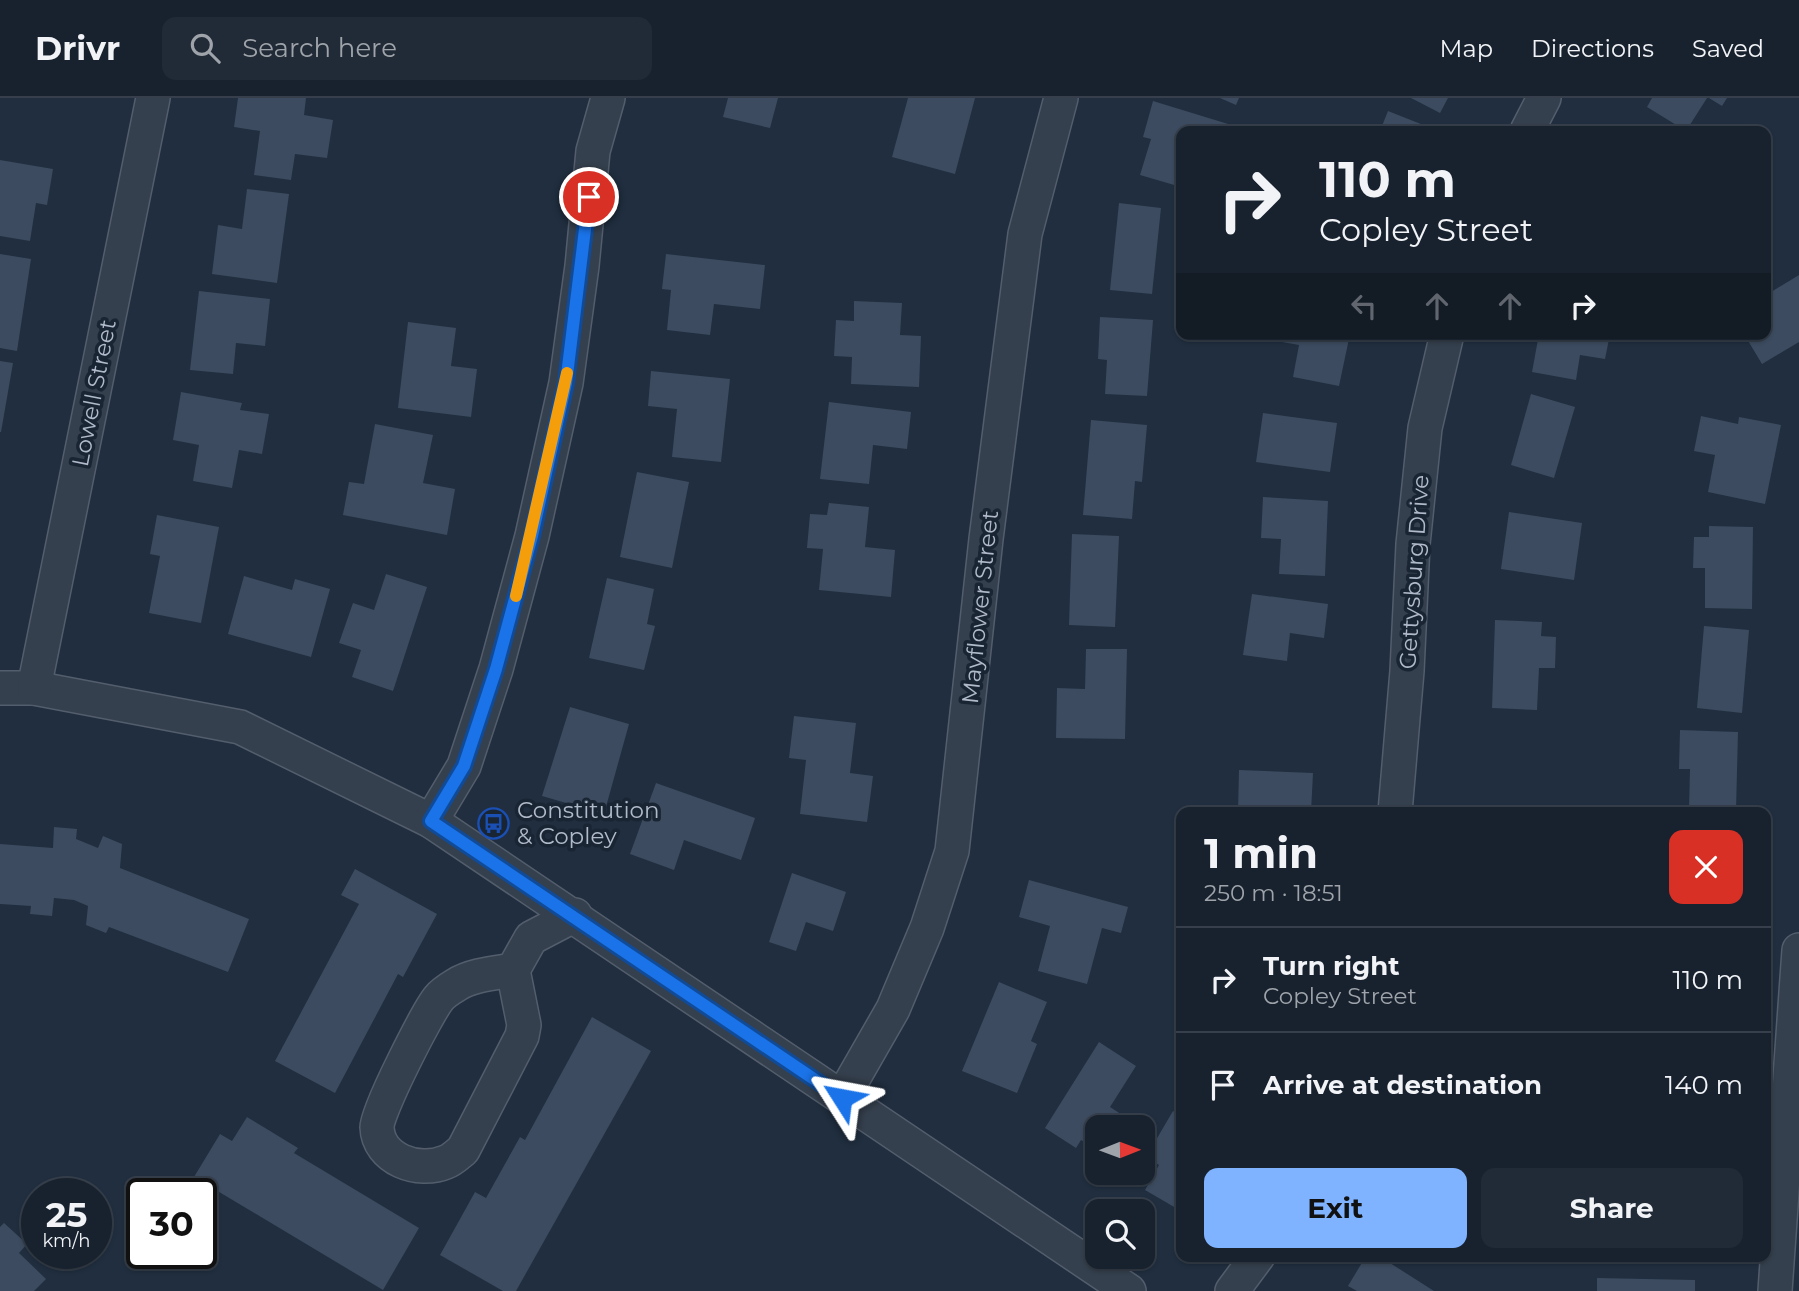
<!DOCTYPE html>
<meta charset="utf-8">
<style>
:root{--surface:#18222f;--page:#212a37;--text:#f1f3f6;--muted:#9fa4aa;--line:#363f4b;--accent:#80b3ff}
body{margin:0;font-family:Montserrat,sans-serif;background:var(--page);color:var(--text);height:100vh;display:flex;flex-direction:column;font-size:26px;white-space:nowrap}
*{box-sizing:border-box;margin:0}
p{font-size:23px;color:var(--muted)}
.icon{flex:none;width:38px;height:38px;fill:none;stroke:currentColor;stroke-width:2;stroke-linecap:round;stroke-linejoin:round}
.map{position:relative;flex:1;overflow:hidden}
.panel{position:absolute;left:1176px;top:709px;width:595px;height:455px;display:flex;flex-direction:column;background:var(--surface);border-radius:14px;box-shadow:0 2px 5px #0004,0 0 0 2px var(--line)}
.panel>*{flex:none}
.guide{position:absolute;left:1176px;top:28px;width:595px;height:214px;border-radius:14px;box-shadow:0 2px 5px #0004,0 0 0 2px var(--line);background:#18222f;color:var(--text);overflow:hidden}
.needle{width:46px;rotate:89deg}
.buttons{position:absolute;left:1085px;top:1017px;display:grid;gap:14px}
.buttons a{display:grid;place-items:center;width:70px;height:70px;border-radius:14px;background:var(--surface);box-shadow:0 2px 5px #0004,0 0 0 2px var(--line);font-size:35px}
.speed{position:absolute;left:21px;top:1080px;display:flex;gap:14px;font-size:35px;font-weight:700;text-align:center}
.speed>*{display:grid;place-content:center;width:91px;height:91px;border-radius:50%;background:var(--surface);box-shadow:0 2px 5px #0004,0 0 0 2px var(--line);line-height:1}
.speed small{font-size:18px;font-weight:400}
.speed .limit{border:4px solid #111;border-radius:10px;background:#fff;color:#111}
.pin{position:absolute;display:grid;place-items:center;width:60px;height:60px;color:#fff;margin:-30px;border:4px solid #fff;border-radius:50%;box-shadow:0 2px 7px #0007}
.me{position:absolute;width:77px;margin:-38px;rotate:304deg;stroke-linejoin:round;filter:drop-shadow(0 0 5px #0008)}
.turn{display:flex;align-items:center;gap:24px;height:147px;padding:0 28px;font-size:32px}
.turn .icon{width:91px;height:91px;stroke-width:2.5}
.turn b{display:block;font-size:49px;line-height:60px}
.lanes{display:flex;align-items:center;height:66px;padding:0 28px;background:#0003;justify-content:center;gap:35px;direction:ltr}
.lanes .off{opacity:.35}
.round{display:grid;place-items:center;flex:none;width:74px;height:74px;border-radius:14px;background:var(--page)}
.overview{display:flex;align-items:center;justify-content:space-between;height:119px;padding:0 28px}
h1{font-size:42px;font-weight:700;line-height:52px}
.cta{display:flex;gap:14px;margin-top:auto;padding:14px 28px}
.cta a{flex:1;height:80px;border-radius:14px;background:var(--accent);color:#111;font-size:28px;font-weight:700;line-height:80px;text-align:center}
.cta a+a{background:var(--page);color:var(--text)}
ul{padding:0;list-style:none}
li{display:flex;align-items:center;gap:21px;height:105px;padding:0 28px;border-top:2px solid var(--line)}
li div{flex:1}
li b{display:block;font-size:26px}
li em{font-style:normal}
header{display:flex;align-items:center;gap:42px;box-sizing:border-box;height:98px;padding:0 35px;background:var(--surface);border-bottom:2px solid var(--line)}
header strong{font-size:33px}
nav{display:flex;gap:38px;margin-inline-start:auto;font-size:24px}
.search{width:490px;height:63px;background:var(--page);display:flex;align-items:center;gap:18px;box-sizing:border-box;padding:0 24px;border-radius:14px;color:var(--muted);font-size:26px}
.map>svg:first-child{display:block}
</style>
<header>
<strong>Drivr</strong>
<div class="search"><svg class="icon" aria-label="search" viewBox="0 0 24 24"><circle cx="10" cy="10" r="6"/><path d="M15 15l6 6"/></svg>Search here</div>
<nav><a>Map</a><a>Directions</a><a>Saved</a></nav>
</header>
<div class="map">
<svg width="1799" height="1193" viewBox="0 0 1799 1193">
<rect width="100%" height="100%" fill="#202e3f"/>
<g fill="#3c4b5f">
<polygon points="238,0 306,0 304,17 333,22 327,60 295,56 291,82 254,77 260,33 234,29"/>
<polygon points="728,0 778,0 770,30 723,19"/>
<polygon points="908,0 975,0 955,76 892,59"/>
<polygon points="1220,0 1239,0 1236,7"/>
<polygon points="1411,0 1448,0 1440,15"/>
<polygon points="1652,0 1707,0 1686,33 1647,9"/>
<polygon points="1709,0 1727,0 1722,8"/>
<polygon points="1153,3 1251,33 1181,33 1181,89 1140,77 1151,41 1143,39"/>
<polygon points="1388,13 1431,30 1430,33 1380,33"/>
<polygon points="0,62 53,71 47,107 36,105 30,143 0,138"/>
<polygon points="247,91 289,96 277,185 212,176 218,127 242,131"/>
<polygon points="1119,105 1161,110 1152,196 1110,192"/>
<polygon points="0,156 31,161 17,253 0,250"/>
<polygon points="666,156 765,167 760,211 714,206 710,237 667,232 671,192 662,191"/>
<polygon points="1799,177 1799,244 1762,266 1744,236 1766,236 1766,197"/>
<polygon points="199,193 270,201 265,248 236,245 233,276 190,272"/>
<polygon points="854,203 902,205 900,237 921,238 919,289 851,286 852,259 834,258 836,222 854,223"/>
<polygon points="1100,219 1153,222 1147,298 1105,296 1107,262 1098,261"/>
<polygon points="408,224 456,230 451,268 477,271 471,319 398,310"/>
<polygon points="1284,236 1350,236 1339,288 1293,279 1299,247 1282,244"/>
<polygon points="1539,236 1610,236 1605,261 1580,257 1576,282 1532,274"/>
<polygon points="0,263 13,265 1,334 0,334"/>
<polygon points="651,273 730,281 721,364 672,359 677,311 648,308"/>
<polygon points="181,294 242,305 240,312 269,316 262,356 239,352 232,390 193,383 199,347 173,342"/>
<polygon points="1531,296 1575,309 1554,380 1511,367"/>
<polygon points="829,304 911,314 907,351 873,347 869,386 820,381"/>
<polygon points="1263,315 1337,325 1330,374 1256,364"/>
<polygon points="1701,318 1738,326 1739,319 1781,327 1765,406 1708,394 1715,357 1694,353"/>
<polygon points="1091,322 1147,327 1142,384 1135,383 1132,421 1083,417"/>
<polygon points="375,326 433,337 423,385 455,391 447,437 343,417 349,384 364,386"/>
<polygon points="637,374 689,384 672,470 620,459"/>
<polygon points="1263,399 1328,403 1325,478 1279,476 1281,441 1261,440"/>
<polygon points="829,405 869,409 865,449 895,452 891,499 819,492 823,451 807,450 810,416 827,417"/>
<polygon points="1509,414 1582,425 1574,482 1501,471"/>
<polygon points="157,417 219,429 201,525 149,515 160,458 150,456"/>
<polygon points="1709,428 1753,429 1752,511 1705,510 1705,470 1693,470 1694,439 1709,439"/>
<polygon points="1072,436 1119,438 1115,529 1069,527"/>
<polygon points="386,476 427,489 393,593 352,579 361,552 339,545 353,505 374,512"/>
<polygon points="244,478 292,492 295,481 330,491 311,559 228,536"/>
<polygon points="607,480 654,491 647,526 655,528 644,572 589,560"/>
<polygon points="1252,496 1328,506 1324,540 1290,535 1287,563 1243,557"/>
<polygon points="1495,522 1542,524 1541,538 1556,539 1555,570 1539,570 1537,612 1492,610"/>
<polygon points="1704,528 1749,532 1742,615 1697,610"/>
<polygon points="1086,551 1127,551 1125,641 1056,640 1057,590 1085,591"/>
<polygon points="570,609 629,626 604,716 542,698"/>
<polygon points="794,618 856,625 850,675 873,678 867,724 800,716 806,662 789,660"/>
<polygon points="1680,632 1738,634 1736,713 1689,711 1690,671 1679,671"/>
<polygon points="1239,672 1313,675 1311,714 1238,714"/>
<polygon points="656,685 755,720 741,762 684,742 674,772 630,756"/>
<polygon points="54,729 77,731 76,741 98,750 103,738 122,746 120,770 249,821 228,874 109,829 106,835 86,827 88,808 74,802 54,800 52,818 30,816 31,808 0,806 0,746 53,750"/>
<polygon points="355,771 437,816 403,879 398,876 335,995 275,963 359,806 341,797"/>
<polygon points="792,775 846,794 833,833 806,824 796,853 769,844"/>
<polygon points="1029,782 1128,809 1121,835 1102,830 1087,886 1038,873 1050,828 1019,819"/>
<polygon points="999,884 1047,904 1031,943 1037,946 1017,995 962,973"/>
<polygon points="592,919 651,953 516,1193 503,1193 440,1157 475,1094 486,1100 520,1039 525,1042"/>
<polygon points="1099,944 1136,968 1110,1009 1136,1026 1135,1029 1097,1029 1097,1052 1081,1042 1076,1050 1045,1030"/>
<polygon points="1173,1013 1181,1018 1181,1113 1145,1092 1159,1067 1146,1059"/>
<polygon points="247,1019 298,1050 294,1055 419,1130 383,1192 194,1079 220,1036 232,1043"/>
<polygon points="4,1125 27,1146 19,1155 46,1181 34,1193 0,1193 0,1129"/>
<polygon points="1366,1158 1379,1158 1434,1193 1357,1193 1348,1188"/>
<polygon points="1597,1180 1695,1182 1695,1193 1597,1193"/>
</g>
<g fill="none" stroke-linecap="round" stroke-linejoin="round">
<defs>
<g id="street">
<polyline points="1527,33 1544,0"/>
<polyline points="0,590 34,590 240,629 431,723 1129,1193"/>
<polyline points="34,590 153,0"/>
<polyline points="1395,714 1407,573 1413,446 1425,330 1447,236"/>
<polyline points="431,723 464,668 496,571 532,438 566,285 582,168 593,53 608,0"/>
<path d="M513,872l11,55 -2,11 -59,114c-5,4 -11,10 -17,12 -28,12 -68,-3 -69,-35 -1,-14 51,-116 62,-129 4,-5 12,-10 17,-13 15,-10 39,-12 57,-15l18,-32 44,-23"/>
<polyline points="842,1000 893,911 927,830 952,753 986,441 1025,136 1061,0"/>
<polyline points="1232,1193 1258,1158"/>
<polyline points="1775,1193 1799,852"/>
</g>
</defs>
<use href="#street" stroke="#535d6c" stroke-width="36"/>
<use href="#street" stroke="#35404e" stroke-width="33"/>
</g>
<g fill="none" stroke-linecap="round" stroke-linejoin="round">
<defs>
<polyline id="route" points="589,99 566,285 532,438 496,571 464,668 431,723 842,1000"/>
</defs>
<use href="#route" stroke="#114b97" stroke-width="18"/>
<use href="#route" stroke="#1a73e8" stroke-width="12"/>
<polyline stroke="#f59e0b" stroke-width="12" points="516,498 567,275"/>
</g>
<defs>
<symbol id="bus-ring" viewBox="-11 -11 22 22"><circle r="9.5" fill="#1a2533" stroke="#1a4fb4" stroke-width="1.5"/><path d="M-5-6H5V4H4V6H2V4H-2V6H-4V4H-5ZM-3.5-4V0h7V-4ZM-3.5 1.2v1.5H-2V1.2ZM2 1.2v1.5H3.5V1.2Z" fill="#1a4fb4"/></symbol>
</defs>
<g fill-rule="evenodd">
<use href="#bus-ring" x="476" y="708" width="35" height="35"/>
</g>
<g text-anchor="middle" stroke-width="7" stroke-linejoin="round" paint-order="stroke">
<g font-size="23" fill="#b0baca" stroke="#1a2533">
<text transform="translate(94 295) rotate(-79)" y="8">Lowell Street</text>
<text transform="translate(1414 474) rotate(-86)" y="8">Gettysburg Drive</text>
<text transform="translate(980 509) rotate(-84)" y="8">Mayflower Street</text>
</g>
<g font-size="23" fill="#b0baca" stroke="#1a2533" text-anchor="start">
<text x="517" y="720">Constitution<tspan x="517" dy="26">&amp; Copley</tspan></text>
</g>
</g>
</svg>
<div class="buttons">
<a><svg class="needle" viewBox="-14 -14 28 28"><path d="M0-13l5 13h-10z" fill="#e53935"/><path d="M0 13l5-13h-10z" fill="#9fa4aa"/></svg></a>
<a><svg class="icon" aria-label="search" viewBox="0 0 24 24"><circle cx="10" cy="10" r="6"/><path d="M15 15l6 6"/></svg></a>
</div>
<div class="speed"><div>25<small>km/h</small></div><div class="limit">30</div></div>
<div class="pin" style="left:589px;top:99px;background:#d93025"><svg class="icon" aria-label="arrive" viewBox="0 0 24 24"><path d="M6 21V4h12l-3 4 3 4H6"/></svg></div>
<svg class="me" style="left:842px;top:1000px" viewBox="-20 -20 40 40"><path d="M0-17L14 15 0 8-14 15z" fill="#1a73e8" stroke="#fff" stroke-width="4"/></svg>
<div class="guide">
<div class="turn"><svg class="icon" aria-label="right" viewBox="0 0 24 24"><path d="M7 20v-9h11M14 6l5 5-5 5"/></svg><div><b>110 m</b>Copley Street</div></div>
<div class="lanes"><svg class="icon off" aria-label="left" viewBox="0 0 24 24"><path d="M17 20v-9H6M10 6l-5 5 5 5"/></svg><svg class="icon off" aria-label="ahead" viewBox="0 0 24 24"><path d="M12 20V5M6 11l6-6 6 6"/></svg><svg class="icon off" aria-label="ahead" viewBox="0 0 24 24"><path d="M12 20V5M6 11l6-6 6 6"/></svg><svg class="icon" aria-label="right" viewBox="0 0 24 24"><path d="M7 20v-9h11M14 6l5 5-5 5"/></svg></div>
</div>
<section class="panel">
<div class="overview"><div><h1>1 min</h1><p>250 m · 18:51</p></div><a class="round" style="background:#d93025;color:#fff"><svg class="icon" aria-label="close" viewBox="0 0 24 24"><path d="M6 6l12 12M18 6L6 18"/></svg></a></div>
<ul>
<li><svg class="icon" aria-label="right" viewBox="0 0 24 24"><path d="M7 20v-9h11M14 6l5 5-5 5"/></svg><div><b>Turn right</b><p>Copley Street</p></div><em>110 m</em></li>
<li><svg class="icon" aria-label="arrive" viewBox="0 0 24 24"><path d="M6 21V4h12l-3 4 3 4H6"/></svg><div><b>Arrive at destination</b></div><em>140 m</em></li>
</ul>
<div class="cta"><a>Exit</a><a>Share</a></div>
</section>
</div>
